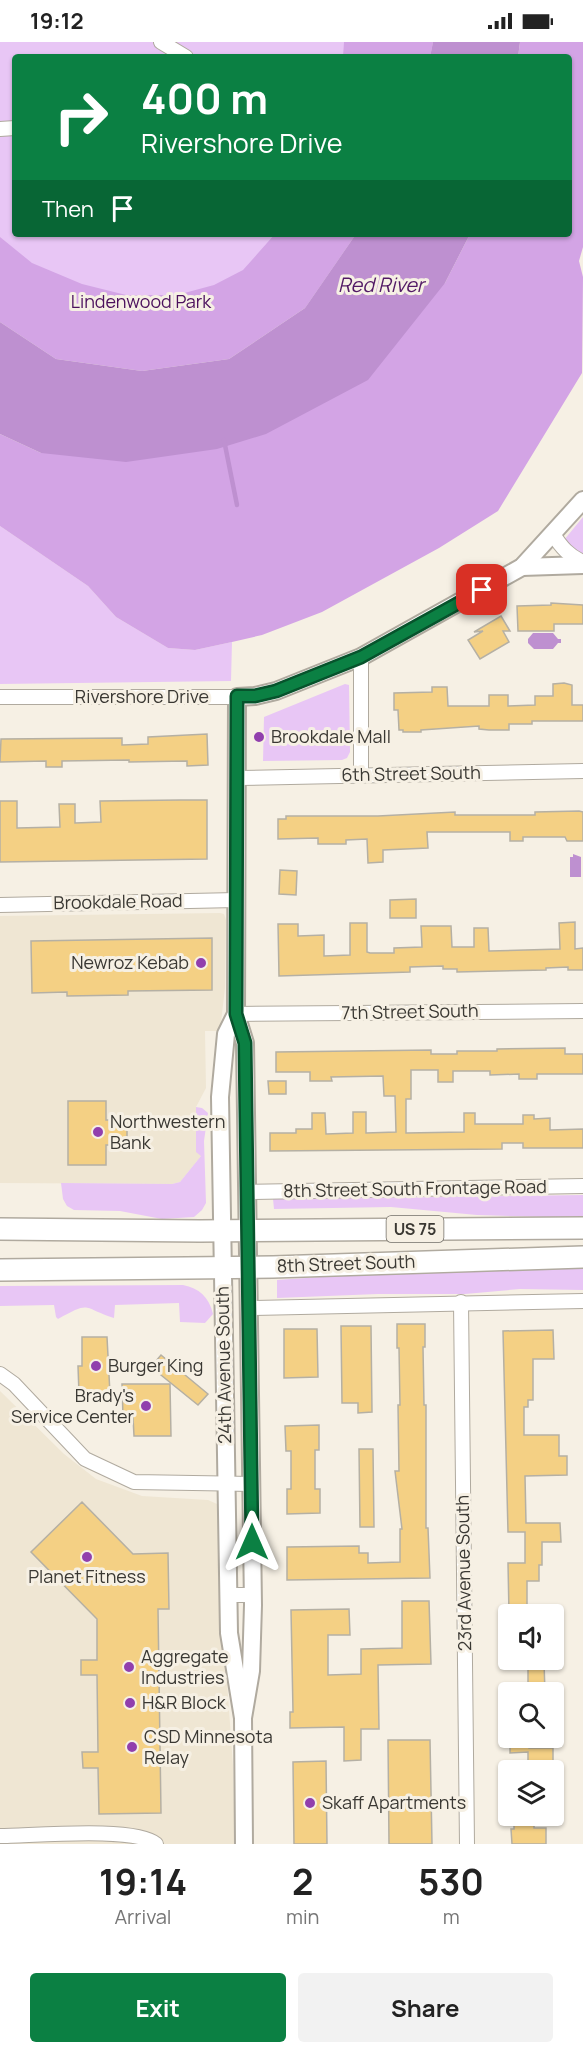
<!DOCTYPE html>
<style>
:root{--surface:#fff;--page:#f2f2f2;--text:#222;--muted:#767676;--accent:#0b8043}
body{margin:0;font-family:Manrope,sans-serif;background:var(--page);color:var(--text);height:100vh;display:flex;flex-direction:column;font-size:22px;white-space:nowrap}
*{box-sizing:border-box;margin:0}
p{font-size:20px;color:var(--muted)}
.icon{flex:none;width:33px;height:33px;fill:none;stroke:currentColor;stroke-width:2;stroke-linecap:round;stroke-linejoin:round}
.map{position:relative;height:1802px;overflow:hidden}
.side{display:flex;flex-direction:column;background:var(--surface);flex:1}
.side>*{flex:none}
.top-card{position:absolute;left:12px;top:12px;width:560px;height:183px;border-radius:6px;box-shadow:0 2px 4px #0004;background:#0b8043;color:#fff;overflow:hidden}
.fabs{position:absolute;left:498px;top:1562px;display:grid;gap:12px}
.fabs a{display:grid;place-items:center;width:66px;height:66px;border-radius:6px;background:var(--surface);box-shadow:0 2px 4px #0004;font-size:30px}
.pin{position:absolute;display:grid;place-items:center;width:51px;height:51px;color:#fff;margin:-26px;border-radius:12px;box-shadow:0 3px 9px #0006}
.me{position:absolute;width:66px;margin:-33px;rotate:0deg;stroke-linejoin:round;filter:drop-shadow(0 0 4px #0008)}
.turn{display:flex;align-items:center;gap:21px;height:126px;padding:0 30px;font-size:27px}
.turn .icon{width:78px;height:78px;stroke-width:2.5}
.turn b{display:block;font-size:42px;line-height:51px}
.then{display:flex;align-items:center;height:57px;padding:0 30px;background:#0003;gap:12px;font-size:22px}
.eta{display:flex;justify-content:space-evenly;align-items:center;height:102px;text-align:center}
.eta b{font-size:36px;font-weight:700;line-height:42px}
.action{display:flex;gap:12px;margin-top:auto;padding:12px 30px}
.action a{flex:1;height:69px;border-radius:6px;background:var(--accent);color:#fff;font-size:24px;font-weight:700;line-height:69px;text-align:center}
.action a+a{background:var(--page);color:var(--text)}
.status{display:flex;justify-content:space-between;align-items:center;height:42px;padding:0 30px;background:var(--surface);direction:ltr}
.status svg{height:16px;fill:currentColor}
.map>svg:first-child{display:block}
</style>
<div class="status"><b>19:12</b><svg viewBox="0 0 49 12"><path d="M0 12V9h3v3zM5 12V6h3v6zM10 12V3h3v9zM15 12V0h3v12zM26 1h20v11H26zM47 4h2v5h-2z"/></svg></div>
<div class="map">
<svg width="583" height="1802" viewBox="0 0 583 1802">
<rect width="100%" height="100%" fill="#f6f0e4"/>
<g fill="#efe6d3">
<polygon points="220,871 224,872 226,878 225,946 220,989 205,989 206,1046 196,1065 201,1114 180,1140 172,1142 0,1141 0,874"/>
<polygon points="0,1349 64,1412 96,1437 142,1454 208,1458 217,1462 219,1473 223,1584 233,1724 235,1802 0,1802"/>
</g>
<g fill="#e8c6f5">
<polygon points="0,0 433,0 430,15 15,15 15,192 356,192 305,266 0,280"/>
<polygon points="583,475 583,515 582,515 564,498"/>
<polygon points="0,484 88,544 116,575 168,606 195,608 232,600 231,639 0,642"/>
<polygon points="345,642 349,643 350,710 347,716 342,718 263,719 264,675"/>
<polygon points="196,1065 202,1066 208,1071 204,1099 206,1161 202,1168 194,1175 162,1177 120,1169 74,1168 67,1164 63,1157 61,1141 172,1142 180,1140 201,1114 196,1110"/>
<polygon points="583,1153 583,1176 477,1173 391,1165 274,1167 273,1157"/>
<polygon points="583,1224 583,1248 520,1247 465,1252 378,1252 277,1256 277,1238 378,1231"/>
<path d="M183,1243c16,3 26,12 30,29l-8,9 -25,-1 -1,-19 -64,2 -1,13c-32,-10 -22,-18 -56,1l-2,-2 -2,-12 -54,1v-20z"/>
</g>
<g fill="#d3a4e5">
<polygon points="344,0 433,0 430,15 343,15"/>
<polygon points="520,0 583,0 583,205 579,219 583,235 582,331 498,469 439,506 322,570 262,593 232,600 195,608 168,606 116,575 88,544 0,484 0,392 41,411 445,241 470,192 568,192 568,15 518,15"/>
<polygon points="275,192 356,192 305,266 229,317 142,329 56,317 0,280 0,195 32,221 82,242 126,253 177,253 214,243 243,228"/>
</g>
<g fill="#be90d0">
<polygon points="433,0 520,0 518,15 430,15"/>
<polygon points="356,192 470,192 445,241 368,338 266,392 217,407 126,420 41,411 0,392 0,280 56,317 142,329 229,317 305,266"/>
<polygon points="533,591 553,591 558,597 561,597 561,601 558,601 553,607 534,607 528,601 528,597"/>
<polygon points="573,812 581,815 581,835 570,835 570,815 573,815"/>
</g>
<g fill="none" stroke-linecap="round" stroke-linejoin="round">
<polyline stroke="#be90d0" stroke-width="4.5" points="224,398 237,463"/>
</g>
<g fill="#f4d084" stroke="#b5b0a4" stroke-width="1.5">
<polygon points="551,561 583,563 583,582 554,582 554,589 518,589 517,564 551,563"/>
<polygon points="501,574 510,589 503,589 509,600 480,617 468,598 483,589 474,590"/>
<polygon points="564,641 572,643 572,663 583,663 583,679 532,679 532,682 509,682 509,688 489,688 479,687 479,684 421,688 421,690 403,690 403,688 399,688 398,668 394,668 394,651 432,650 432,645 447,645 448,664 489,664 489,653 508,653 508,664 535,663 535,654 553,654 553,642"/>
<polygon points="207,692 208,723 187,724 187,719 129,720 129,718 62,719 62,725 46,725 46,719 0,720 1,697 122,696 122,703 148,702 148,695"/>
<polygon points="180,758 207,758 207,817 0,820 0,759 17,759 17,786 60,785 59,762 75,762 75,781 101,780 100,759"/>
<polygon points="579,769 583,770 583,799 567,799 565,795 523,795 523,799 510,799 510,790 427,790 428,806 383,808 383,820 368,821 367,797 346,798 346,802 318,802 318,796 278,797 278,777 286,777 286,774 378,774 455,770 455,773 535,773 535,770"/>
<polygon points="280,828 297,829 296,853 279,852"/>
<polygon points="416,857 416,876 390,876 390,858"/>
<polygon points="575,880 575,907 583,906 583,928 568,928 568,925 546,926 546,928 457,930 457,927 443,927 443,924 410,925 410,930 279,934 278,882 298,882 298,894 324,893 324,914 350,913 350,881 367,881 367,910 370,911 394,911 394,906 422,905 421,884 451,884 452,905 474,905 474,886 488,886 489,909 560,907 559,881"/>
<polygon points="212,896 212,948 128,949 128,953 67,954 67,950 32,951 31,899"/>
<polygon points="565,1006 565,1012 583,1012 583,1032 537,1032 537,1037 519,1037 519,1032 490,1033 490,1029 453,1029 453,1040 438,1040 438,1028 411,1028 411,1057 406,1057 406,1091 464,1090 464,1071 475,1071 475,1082 523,1082 523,1073 534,1073 534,1077 550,1076 550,1088 583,1087 583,1106 523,1106 523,1101 502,1101 502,1107 270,1109 270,1091 296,1091 296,1087 312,1087 312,1071 325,1071 326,1092 353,1091 353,1070 366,1070 366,1091 396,1090 395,1054 384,1054 383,1034 331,1035 332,1039 310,1039 310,1030 276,1030 276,1010 431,1008 431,1012 457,1012 457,1009 497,1009 497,1007"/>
<polygon points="268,1039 286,1039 286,1052 269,1052"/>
<polygon points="68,1059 106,1059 106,1078 127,1078 127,1103 106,1103 106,1123 68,1123"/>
<polygon points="397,1282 425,1282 425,1305 423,1305 424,1363 426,1363 426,1486 428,1486 430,1536 287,1538 287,1505 359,1504 359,1511 368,1511 368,1521 400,1520 400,1487 402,1487 395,1429 399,1429 398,1363 400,1363 399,1306 397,1306"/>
<polygon points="341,1284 371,1284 372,1370 358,1371 358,1361 342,1361"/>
<polygon points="284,1287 317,1287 318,1335 284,1336"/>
<polygon points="553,1288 554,1317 533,1317 533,1358 528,1358 528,1365 524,1365 524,1393 559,1393 559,1414 567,1414 567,1433 525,1434 526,1481 560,1481 561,1500 542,1500 542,1523 539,1523 539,1539 527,1539 527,1572 509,1572 508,1521 525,1521 525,1490 508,1490 503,1289"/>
<polygon points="82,1295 107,1295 110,1352 79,1352 78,1324 82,1324"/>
<polygon points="161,1313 208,1352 198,1363 151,1325"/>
<polygon points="122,1342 170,1342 171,1394 134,1394 133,1375 123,1375"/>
<polygon points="319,1383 319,1408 315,1408 315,1447 320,1447 320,1471 287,1472 287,1447 291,1447 291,1409 286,1409 285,1384"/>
<polygon points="359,1407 373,1407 374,1485 360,1485"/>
<polygon points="82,1460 133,1512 168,1511 169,1567 158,1567 161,1771 99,1772 98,1726 83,1726 82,1710 98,1710 97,1633 81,1633 81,1618 97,1618 97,1577 31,1510"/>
<polygon points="402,1559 429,1559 431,1622 378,1623 379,1687 361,1687 361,1718 344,1719 344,1685 290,1686 290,1670 293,1670 291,1568 349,1567 350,1593 328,1593 328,1633 361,1632 361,1607 402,1606"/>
<polygon points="528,1621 544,1621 545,1650 528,1650"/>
<polygon points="510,1695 529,1695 529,1706 553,1706 553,1719 545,1719 546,1728 528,1728 528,1710 510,1711"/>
<polygon points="388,1698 430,1698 432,1802 389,1802"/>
<polygon points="326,1719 327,1802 294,1802 293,1720"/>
<polygon points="514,1773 534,1773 534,1786 546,1786 546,1802 512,1802 511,1787 514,1787"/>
</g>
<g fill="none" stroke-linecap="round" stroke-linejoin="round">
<defs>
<g id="minor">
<polyline points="161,0 186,15"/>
<polyline points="0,87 15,86"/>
<path d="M553,492c8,13 16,22 30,28"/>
<polyline points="361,615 361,733"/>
<polyline points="0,655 237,655"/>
<polyline points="239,736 583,729"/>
<polyline points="0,863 237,858"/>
<polyline points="236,972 583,969"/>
<polyline points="247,1150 583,1144"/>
<polyline points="461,1260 467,1802"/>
<polyline points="249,1266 583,1259"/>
<polyline points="0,1332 14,1342 85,1417 134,1440 252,1442"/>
<polyline points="228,1553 253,1553"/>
<path d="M0,1794c31,0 135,-10 156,8"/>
</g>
<g id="tertiary">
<polyline points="522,525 583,523"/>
<polyline points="236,972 226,992 220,1055 229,1591 243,1676 244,1802"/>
<polyline points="243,1676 251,1629 253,1563 245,1001 236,972 237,655 255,654 276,649 361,615 522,525 583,458"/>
</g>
<g id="primary">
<polyline points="0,1187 200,1189 583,1186"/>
<polyline points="0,1228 273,1225 583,1215"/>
</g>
</defs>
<use href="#minor" stroke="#b0aa9f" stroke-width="16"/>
<use href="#tertiary" stroke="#b0aa9f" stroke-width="20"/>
<use href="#primary" stroke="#b0aa9f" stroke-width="24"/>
<use href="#minor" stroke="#fff" stroke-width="14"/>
<use href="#tertiary" stroke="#fff" stroke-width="16"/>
<use href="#primary" stroke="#fff" stroke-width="21"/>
</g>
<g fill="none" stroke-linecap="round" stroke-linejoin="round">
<defs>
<polyline id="route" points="252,1500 245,1001 236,972 237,654 255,654 276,649 361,615 482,548"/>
</defs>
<use href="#route" stroke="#07532c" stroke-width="15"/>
<use href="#route" stroke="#0b8043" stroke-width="10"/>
</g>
<g fill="#913fad" stroke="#f6f0e4" stroke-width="2">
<circle cx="259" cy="695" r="6"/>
<circle cx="201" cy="921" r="6"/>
<circle cx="98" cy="1090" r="6"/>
<circle cx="96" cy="1324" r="6"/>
<circle cx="146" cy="1364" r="6"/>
<circle cx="87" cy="1515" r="6"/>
<circle cx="129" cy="1625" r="6"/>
<circle cx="130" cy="1661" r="6"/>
<circle cx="132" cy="1705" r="6"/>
<circle cx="310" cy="1761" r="6"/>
</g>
<g text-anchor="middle" stroke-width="6" stroke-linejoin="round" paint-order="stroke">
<rect fill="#f6f0e4" stroke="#726f68" stroke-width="1.5" x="386.5" y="1174" width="57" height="26" rx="4.5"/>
<g font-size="16" font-weight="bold" fill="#3a3833">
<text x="415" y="1193">US 75</text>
</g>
<g font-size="18" fill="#4b105d" stroke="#f6f0e4">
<text x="141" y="266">Lindenwood Park</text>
</g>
<g font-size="18" fill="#3a3833" stroke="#f6f0e4">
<text x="142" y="661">Rivershore Drive</text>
<text transform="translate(411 732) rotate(-1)" y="6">6th Street South</text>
<text transform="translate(118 860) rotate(-1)" y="6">Brookdale Road</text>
<text transform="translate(410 970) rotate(-1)" y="6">7th Street South</text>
<text transform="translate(415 1147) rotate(-1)" y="6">8th Street South Frontage Road</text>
<text transform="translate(346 1222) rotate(-2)" y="6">8th Street South</text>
<text transform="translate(224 1323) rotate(-91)" y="6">24th Avenue South</text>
<text transform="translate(464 1531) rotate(-91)" y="6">23rd Avenue South</text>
</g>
<g font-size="18" fill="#3a3833" stroke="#f6f0e4" text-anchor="start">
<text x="271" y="701">Brookdale Mall</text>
<text x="189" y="927" text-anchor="end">Newroz Kebab</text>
<text x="110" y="1086">Northwestern<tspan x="110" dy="21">Bank</tspan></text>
<text x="108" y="1330">Burger King</text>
<text x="134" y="1360" text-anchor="end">Brady's<tspan x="134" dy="21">Service Center</tspan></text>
<text x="87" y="1541" text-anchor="middle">Planet Fitness</text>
<text x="141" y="1621">Aggregate<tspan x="141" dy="21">Industries</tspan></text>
<text x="142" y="1667">H&amp;R Block</text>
<text x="144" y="1701">CSD Minnesota<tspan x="144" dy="21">Relay</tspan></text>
<text x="322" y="1767">Skaff Apartments</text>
</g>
<g font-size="20" font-style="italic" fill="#521965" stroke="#f6f0e4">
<text x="381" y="250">Red River</text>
</g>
</g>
</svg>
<div class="fabs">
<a><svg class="icon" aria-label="sound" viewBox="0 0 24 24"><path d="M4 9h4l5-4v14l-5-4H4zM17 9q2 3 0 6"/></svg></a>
<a><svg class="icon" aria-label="search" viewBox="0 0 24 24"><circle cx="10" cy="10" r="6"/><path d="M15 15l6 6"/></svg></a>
<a><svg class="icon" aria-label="layers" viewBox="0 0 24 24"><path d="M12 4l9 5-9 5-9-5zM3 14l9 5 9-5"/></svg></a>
</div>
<div class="pin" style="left:482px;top:548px;background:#d93025"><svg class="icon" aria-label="arrive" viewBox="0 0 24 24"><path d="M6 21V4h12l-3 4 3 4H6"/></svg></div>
<svg class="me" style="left:252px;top:1500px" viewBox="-20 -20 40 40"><path d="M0-17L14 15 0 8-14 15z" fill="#0b8043" stroke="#fff" stroke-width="4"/></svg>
<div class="top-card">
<div class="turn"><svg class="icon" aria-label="right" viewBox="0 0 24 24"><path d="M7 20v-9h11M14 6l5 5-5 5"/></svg><div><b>400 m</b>Rivershore Drive</div></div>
<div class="then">Then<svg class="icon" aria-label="arrive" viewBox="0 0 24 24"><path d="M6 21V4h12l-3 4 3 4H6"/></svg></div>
</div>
</div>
<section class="side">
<div class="eta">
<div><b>19:14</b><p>Arrival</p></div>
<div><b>2</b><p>min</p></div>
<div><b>530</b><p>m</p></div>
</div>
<div class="action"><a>Exit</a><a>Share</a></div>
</section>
